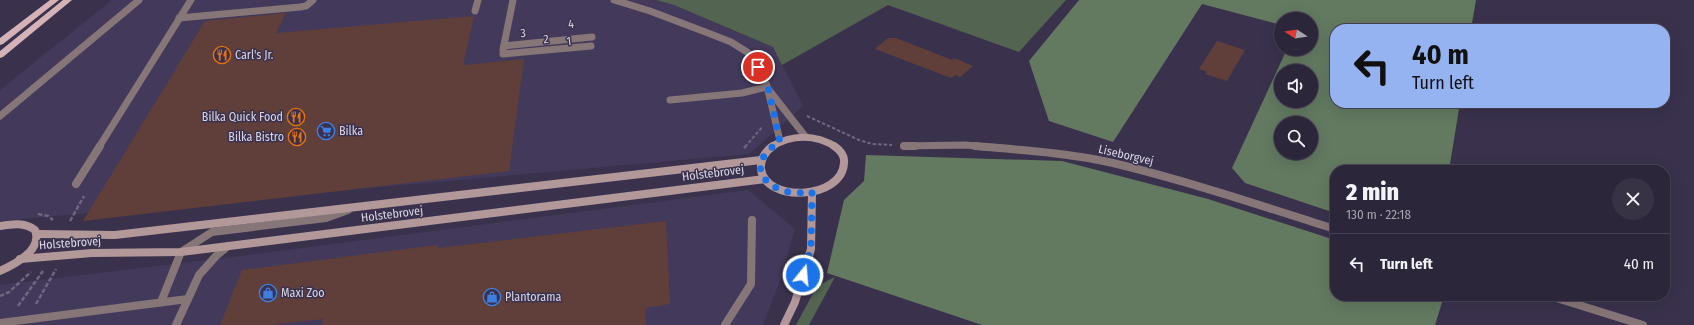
<!DOCTYPE html>
<meta charset="utf-8">
<style>
:root{--surface:#2c263a;--page:#383245;--text:#f1f3f6;--muted:#a6a5af;--line:#484354}
body{margin:0;font-family:"Fira Sans Condensed",sans-serif;background:var(--page);color:var(--text);height:100vh;display:flex;flex-direction:column;font-size:15px;white-space:nowrap}
*{box-sizing:border-box;margin:0}
p{font-size:13px;color:var(--muted)}
.icon{flex:none;width:22px;height:22px;fill:none;stroke:currentColor;stroke-width:2;stroke-linecap:round;stroke-linejoin:round}
.map{position:relative;flex:1;overflow:hidden}
.details{position:absolute;left:1330px;top:165px;width:340px;height:136px;display:flex;flex-direction:column;background:var(--surface);border-radius:16px;box-shadow:0 4px 16px #0002,0 0 0 1px var(--line)}
.details>*{flex:none}
.hud{position:absolute;left:1330px;top:24px;width:340px;height:84px;border-radius:16px;box-shadow:0 4px 16px #0002,0 0 0 1px var(--line);background:#95b2f1;color:#111;overflow:hidden}
.needle{width:26px;rotate:282deg}
.buttons{position:absolute;left:1274px;top:12px;display:grid;gap:8px}
.buttons a{display:grid;place-items:center;width:44px;height:44px;border-radius:50%;background:var(--surface);box-shadow:0 4px 16px #0002,0 0 0 1px var(--line);font-size:20px}
.pin{position:absolute;display:grid;place-items:center;width:34px;height:34px;color:#fff;margin:-17px;border:2px solid #fff;border-radius:50%;box-shadow:0 1px 4px #0007}
.me{position:absolute;width:44px;margin:-22px;rotate:17deg;stroke-linejoin:round;filter:drop-shadow(0 0 3px #0008)}
.turn{display:flex;align-items:center;gap:14px;height:84px;padding:0 16px;font-size:18px}
.turn .icon{width:52px;height:52px;stroke-width:2.5}
.turn b{display:block;font-size:28px;line-height:34px}
.round{display:grid;place-items:center;flex:none;width:42px;height:42px;border-radius:21px;background:var(--page)}
.head{display:flex;align-items:center;justify-content:space-between;height:68px;padding:0 16px}
h1{font-size:24px;font-weight:800;line-height:30px}
ul{padding:0;list-style:none}
li{display:flex;align-items:center;gap:12px;height:60px;padding:0 16px;border-top:1px solid var(--line)}
li div{flex:1}
li b{display:block;font-size:15px}
li em{font-style:normal}
.map>svg:first-child{display:block}
</style>
<div class="map">
<svg width="1694" height="325" viewBox="0 0 1694 325">
<rect width="100%" height="100%" fill="#3a324d"/>
<g fill="#43395a">
<polygon points="112,0 656,0 674,5 773,47 803,106 749,154 0,221 0,90"/>
<polygon points="748,190 795,229 781,278 763,325 0,325 0,285 241,256"/>
</g>
<g fill="#536451">
<polygon points="656,0 1066,0 1019,52 888,5 782,65 773,47 674,5"/>
<polygon points="835,277 809,325 796,325 817,286"/>
</g>
<g fill="#637960" fill-rule="evenodd">
<path d="M1079,0h397l-5,29h-136v74h125l-11,67h-114v43l-90,-30 -13,-15 55,-119h24v-30h-30v6l-79,-21 -89,138 -64,-21 -20,-60zM1281,71h30v30h-30zM1281,123h30v30h-30z"/>
<polygon points="866,155 1062,161 1208,199 1335,240 1335,296 1444,296 1435,325 982,325 827,273 844,200 864,181"/>
</g>
<g fill="#603f3a">
<polygon points="286,13 276,33 474,16 463,65 524,59 509,171 83,221 205,21"/>
<polygon points="888,38 896,38 952,60 954,58 973,66 960,77 955,75 951,78 875,49"/>
<polygon points="1217,41 1245,50 1227,81 1205,74 1207,72 1199,69"/>
<polygon points="666,221 670,304 645,308 646,325 322,325 323,319 270,325 220,325 242,270 437,245 439,248"/>
</g>
<g fill="none" stroke-linecap="round" stroke-linejoin="round">
<g stroke="#6e677f" stroke-width="2" stroke-dasharray="3.5 2" stroke-linecap="butt">
<polyline points="807,116 859,140 872,144 892,145"/>
<polyline points="745,147 763,126"/>
</g>
<g stroke="#6e677f" stroke-width="2.5" stroke-dasharray="4.5 2" stroke-linecap="butt">
<polyline points="744,148 746,146"/>
<polyline points="38,214 48,216 53,220"/>
<polyline points="70,221 84,196"/>
<polyline points="0,296 9,292 31,272"/>
<polyline points="36,304 56,269"/>
<polyline points="18,306 43,271"/>
</g>
<g stroke="#877677" stroke-width="7">
<polyline points="614,0 650,11 708,33 731,42 747,52 758,65 767,86 780,141"/>
<polyline points="475,11 478,0"/>
<polyline points="179,18 300,7 306,6 313,0"/>
<polyline points="504,46 592,37"/>
<polyline points="503,50 513,0"/>
<polyline points="503,54 591,46"/>
<polyline points="769,90 805,136"/>
<polyline points="670,100 742,93 767,87"/>
<polyline points="0,116 139,0"/>
<polyline points="99,147 191,0"/>
</g>
<g stroke="#877677" stroke-width="8">
<polyline points="76,184 100,146"/>
<polyline points="188,299 199,275 216,256 228,246"/>
<polyline points="161,302 181,252 212,232 326,218 348,210"/>
<polyline points="0,323 188,299 176,325"/>
<polyline points="725,325 751,284 752,220"/>
</g>
<polyline stroke="#877677" stroke-width="7" points="904,146 965,145 987,147"/>
<g stroke="#877677" stroke-width="8">
<polyline points="904,146 915,146"/>
<path d="M975,146c46,4 93,7 138,17 75,18 149,43 222,66"/>
<polyline points="1550,296 1643,325"/>
</g>
<path stroke="#b3989a" stroke-width="7" d="M771,147c21,-13 44,-13 65,0"/>
<g stroke="#b3989a" stroke-width="8">
<path d="M773,146c-8,5 -13,14 -12,23 4,34 81,31 83,-6 1,-7 -4,-13 -10,-17"/>
<path d="M0,226c12,-2 25,-4 35,4 8,20 -20,34 -35,41"/>
<polyline points="38,234 115,235 761,160"/>
<polyline points="20,259 92,253 181,252 765,179"/>
<polyline points="784,325 795,302 811,249 812,192"/>
</g>
<g fill="#d5b2b5" fill-rule="evenodd">
<polygon points="50,0 59,0 3,44 0,45 0,38"/>
<polygon points="63,0 72,0 3,57 0,58 0,51"/>
</g>
</g>
<g fill="none" stroke-linecap="round" stroke-linejoin="round">
<path stroke="#1a73e8" stroke-width="7" stroke-dasharray="0 12.6" d="M758,67l10,20 12,55c-27,15 -26,39 4,49 9,2 19,2 28,1l-1,56 -8,27"/>
</g>
<defs>
<symbol id="restaurant-ring" viewBox="-11 -11 22 22"><circle r="9.5" fill="#3a324d" stroke="#e8710a" stroke-width="1.5"/><path d="M-5-6h1v4h1v-4h1v4h1v-4h1v5L-1.5 .5V6h-2V.5L-5-1ZM5-6V6H3V1.5H1.5Q1.5-4 5-6Z" fill="#e8710a"/></symbol>
<symbol id="supermarket-ring" viewBox="-11 -11 22 22"><circle r="9.5" fill="#3a324d" stroke="#3f7fe0" stroke-width="1.5"/><path d="M-6-5.5h2.5l.6 2H6L4.5 2H-2.5L-4.4-4H-6ZM-1.5 3.2a1.3 1.3 0 1 0 .1 0ZM3 3.2a1.3 1.3 0 1 0 .1 0Z" fill="#3f7fe0"/></symbol>
<symbol id="shop-ring" viewBox="-11 -11 22 22"><circle r="9.5" fill="#3a324d" stroke="#3f7fe0" stroke-width="1.5"/><path d="M-5-2.5h2.3a2.7 3.5 0 0 1 5.4 0H5L5.5 6h-11ZM-1.5-2.5h3a1.5 2.3 0 0 0-3 0Z" fill="#3f7fe0"/></symbol>
</defs>
<g fill-rule="evenodd">
<use href="#restaurant-ring" x="212" y="45" width="20" height="20"/>
<use href="#restaurant-ring" x="286" y="107" width="20" height="20"/>
<use href="#supermarket-ring" x="316" y="121" width="20" height="20"/>
<use href="#restaurant-ring" x="287" y="127" width="20" height="20"/>
<use href="#shop-ring" x="258" y="283" width="20" height="20"/>
<use href="#shop-ring" x="482" y="287" width="20" height="20"/>
</g>
<g text-anchor="middle" stroke-width="3" stroke-linejoin="round" paint-order="stroke">
<g font-size="12" fill="#d9d5e6" stroke="#3a324d">
<text transform="translate(571 24) rotate(-6)" y="4">4</text>
<text transform="translate(523 33) rotate(-5)" y="4">3</text>
<text transform="translate(546 39) rotate(-5)" y="4">2</text>
<text transform="translate(569 41) rotate(-6)" y="4">1</text>
<text transform="translate(1126 155) rotate(13)" y="4">Liseborgvej</text>
<text transform="translate(713 173) rotate(-7)" y="4">Holstebrovej</text>
<text transform="translate(392 214) rotate(-7)" y="4">Holstebrovej</text>
<text transform="translate(70 243) rotate(-4)" y="4">Holstebrovej</text>
</g>
<g font-size="12" fill="#d9d5e6" stroke="#3a324d" text-anchor="start">
<text x="235" y="59">Carl's Jr.</text>
<text x="283" y="121" text-anchor="end">Bilka Quick Food</text>
<text x="339" y="135">Bilka</text>
<text x="284" y="141" text-anchor="end">Bilka Bistro</text>
<text x="281" y="297">Maxi Zoo</text>
<text x="505" y="301">Plantorama</text>
</g>
</g>
</svg>
<div class="buttons">
<a><svg class="needle" viewBox="-14 -14 28 28"><path d="M0-13l5 13h-10z" fill="#e53935"/><path d="M0 13l5-13h-10z" fill="#a6a5af"/></svg></a>
<a><svg class="icon" aria-label="sound" viewBox="0 0 24 24"><path d="M4 9h4l5-4v14l-5-4H4zM17 9q2 3 0 6"/></svg></a>
<a><svg class="icon" aria-label="search" viewBox="0 0 24 24"><circle cx="10" cy="10" r="6"/><path d="M15 15l6 6"/></svg></a>
</div>
<div class="pin" style="left:758px;top:67px;background:#d93025"><svg class="icon" aria-label="arrive" viewBox="0 0 24 24"><path d="M6 21V4h12l-3 4 3 4H6"/></svg></div>
<svg class="me" style="left:803px;top:275px" viewBox="-20 -20 40 40"><circle r="17" fill="#1a73e8" stroke="#fff" stroke-width="3"/><path d="M0-11L8 9 0 5-8 9z" fill="#fff"/></svg>
<div class="hud">
<div class="turn"><svg class="icon" aria-label="left" viewBox="0 0 24 24"><path d="M17 20v-9H6M10 6l-5 5 5 5"/></svg><div><b>40 m</b>Turn left</div></div>
</div>
<section class="details">
<div class="head"><div><h1>2 min</h1><p>130 m · 22:18</p></div><a class="round"><svg class="icon" aria-label="close" viewBox="0 0 24 24"><path d="M6 6l12 12M18 6L6 18"/></svg></a></div>
<ul>
<li><svg class="icon" aria-label="left" viewBox="0 0 24 24"><path d="M17 20v-9H6M10 6l-5 5 5 5"/></svg><div><b>Turn left</b></div><em>40 m</em></li>
</ul>
</section>
</div>
